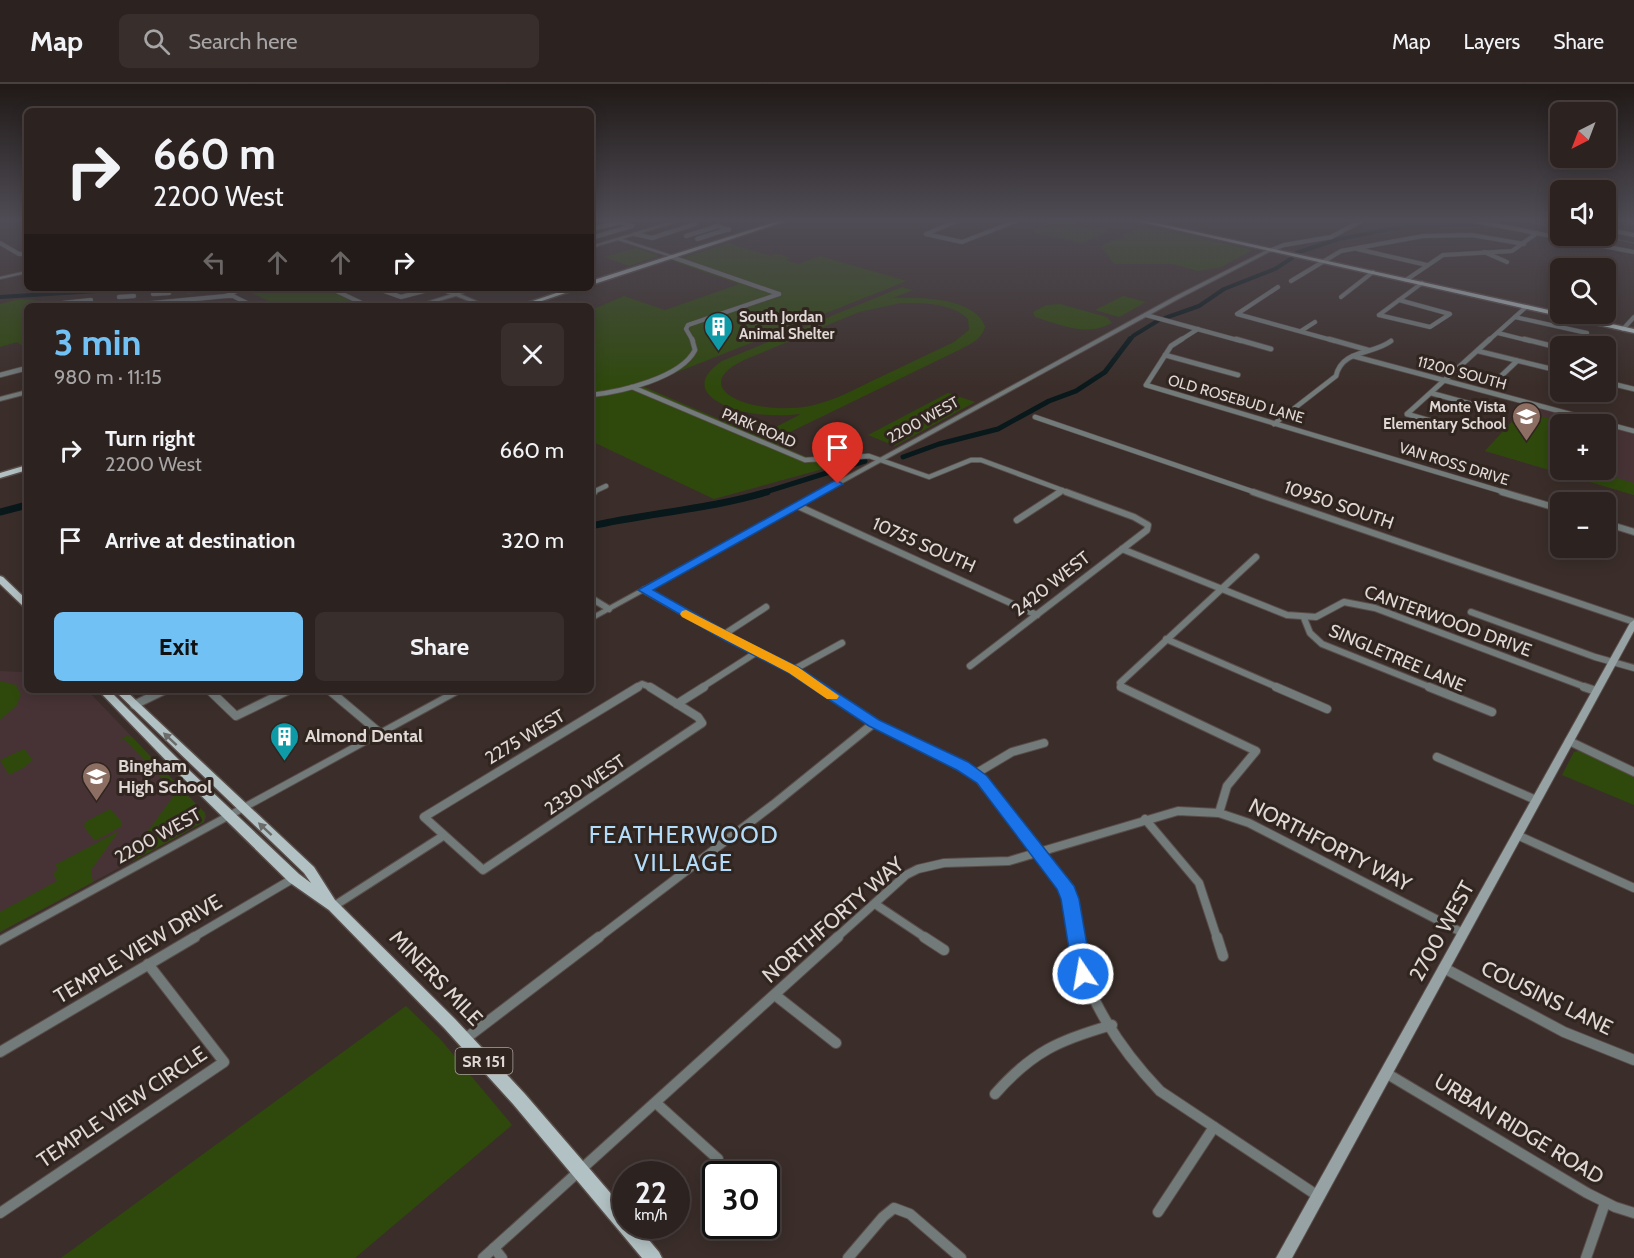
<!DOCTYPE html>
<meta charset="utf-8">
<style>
:root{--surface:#2c2220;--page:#382f2d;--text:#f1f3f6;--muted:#a6a4a5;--line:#483f3e;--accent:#71c1f5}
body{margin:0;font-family:Cabin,sans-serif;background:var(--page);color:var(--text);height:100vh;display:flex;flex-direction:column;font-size:22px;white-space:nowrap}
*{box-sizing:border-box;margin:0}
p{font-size:20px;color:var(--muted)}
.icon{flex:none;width:33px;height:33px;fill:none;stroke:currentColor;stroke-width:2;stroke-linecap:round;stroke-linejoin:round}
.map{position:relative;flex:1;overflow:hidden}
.details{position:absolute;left:24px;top:219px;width:570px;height:390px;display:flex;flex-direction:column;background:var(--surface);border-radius:9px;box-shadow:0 3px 15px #0003,0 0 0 2px var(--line)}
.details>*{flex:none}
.guide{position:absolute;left:24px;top:24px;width:570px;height:183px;border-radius:9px;box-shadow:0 3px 15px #0003,0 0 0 2px var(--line);background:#2c2220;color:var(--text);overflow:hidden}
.needle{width:39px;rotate:222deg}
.buttons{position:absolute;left:1550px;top:18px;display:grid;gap:12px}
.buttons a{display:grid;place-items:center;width:66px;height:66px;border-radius:9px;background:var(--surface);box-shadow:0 3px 15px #0003,0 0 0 2px var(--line);font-size:30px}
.speed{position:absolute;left:612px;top:1077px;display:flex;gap:12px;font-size:30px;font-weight:700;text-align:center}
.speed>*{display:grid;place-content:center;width:78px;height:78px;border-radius:50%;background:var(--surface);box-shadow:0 3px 15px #0003,0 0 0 2px var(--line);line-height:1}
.speed small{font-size:15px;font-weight:400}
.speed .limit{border:3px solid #111;border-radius:9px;background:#fff;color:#111}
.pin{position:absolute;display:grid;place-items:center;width:51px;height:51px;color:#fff;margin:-62px -26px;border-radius:50% 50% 50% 0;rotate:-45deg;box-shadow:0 0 6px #0007}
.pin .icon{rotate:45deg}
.me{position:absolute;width:66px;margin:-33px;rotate:348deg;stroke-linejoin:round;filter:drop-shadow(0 0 4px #0008)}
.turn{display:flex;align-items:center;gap:21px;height:126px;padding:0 30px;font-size:27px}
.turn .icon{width:78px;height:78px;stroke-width:2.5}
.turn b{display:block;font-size:42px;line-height:51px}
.lanes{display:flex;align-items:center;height:57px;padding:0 30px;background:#0003;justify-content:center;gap:30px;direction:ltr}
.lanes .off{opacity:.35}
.round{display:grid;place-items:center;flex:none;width:63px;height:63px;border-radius:9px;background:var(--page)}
.headline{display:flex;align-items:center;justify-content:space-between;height:102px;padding:0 30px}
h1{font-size:36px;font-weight:700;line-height:45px;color:var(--accent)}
.primary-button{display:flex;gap:12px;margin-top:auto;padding:12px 30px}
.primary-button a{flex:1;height:69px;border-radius:9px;background:var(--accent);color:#111;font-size:24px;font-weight:700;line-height:69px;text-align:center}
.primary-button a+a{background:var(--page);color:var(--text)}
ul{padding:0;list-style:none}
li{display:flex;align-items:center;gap:18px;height:90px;padding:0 30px}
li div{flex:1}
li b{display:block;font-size:22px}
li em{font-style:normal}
header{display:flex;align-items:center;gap:36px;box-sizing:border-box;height:84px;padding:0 30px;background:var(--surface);border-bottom:2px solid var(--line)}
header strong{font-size:28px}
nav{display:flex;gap:33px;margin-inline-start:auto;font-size:21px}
.search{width:420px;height:54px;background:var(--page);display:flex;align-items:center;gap:15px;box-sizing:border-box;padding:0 21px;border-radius:9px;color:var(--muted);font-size:22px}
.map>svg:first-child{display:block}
</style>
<header>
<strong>Map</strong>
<div class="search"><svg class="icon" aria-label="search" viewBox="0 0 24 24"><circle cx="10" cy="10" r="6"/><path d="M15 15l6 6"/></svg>Search here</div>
<nav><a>Map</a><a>Layers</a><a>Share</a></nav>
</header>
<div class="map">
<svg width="1634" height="1174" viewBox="0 0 1634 1174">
<rect width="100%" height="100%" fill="#3b2e2a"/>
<g fill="#473336">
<polygon points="1527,321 1601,340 1560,340 1560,386 1605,386 1605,342 1634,349 1634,411 1485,367"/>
<polygon points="0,587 22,588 27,593 27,606 87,606 205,729 206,733 204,738 0,848"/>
</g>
<g fill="#2f490d" fill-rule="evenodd">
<polygon points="1054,137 1070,137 1110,147 1082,159 1030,147"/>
<polygon points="1144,141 1148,142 1253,166 1221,183 1198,187 1173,180 1114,180 1101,162 1113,156 1124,155 1122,152"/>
<path d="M728,159l50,15 -7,-3c9,-3 12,1 19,3l-4,2 12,4 22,-8 87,25 -265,105 188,81 -116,32 -123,-58v-131l33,-14 41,14 74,-26 -67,-23z"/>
<polygon points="636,164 660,172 629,182 604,173"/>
<path d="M902,203l11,3 -20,8c25,-1 81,-1 92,28 -2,13 -15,18 -26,24l-171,83 -14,-5 27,-14c-18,2 -37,2 -56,-2 -30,-7 -61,-25 -23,-51zM901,219c22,0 51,0 67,16l1,11 -15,12c-27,13 -53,25 -80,38 -20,10 -41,21 -64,26 -17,3 -34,3 -51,0 -35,-6 -57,-26 -15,-46l115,-48z"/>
<polygon points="264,204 325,204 361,222 279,222 250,208"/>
<polygon points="1123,212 1146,218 1119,233 1095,226"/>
<polygon points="19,215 34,216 45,222 27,222 27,265 17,258 0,263 0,220"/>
<path d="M1060,220l47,13 5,6c-25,14 -51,2 -77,-6l-2,-5 13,-7z"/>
<polygon points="948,309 975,318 895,362 868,351"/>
<polygon points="1527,321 1531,322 1527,326 1530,329 1568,340 1560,340 1560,386 1588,386 1634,399 1634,411 1485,367"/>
<polygon points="0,597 16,601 21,610 17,621 0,636"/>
<polygon points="126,652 132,653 181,705 173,710 166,709 171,704 124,655 117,658"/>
<polygon points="24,665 33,676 23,684 9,691 0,676"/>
<polygon points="1581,666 1634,691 1634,721 1562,691 1574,668"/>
<polygon points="182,706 205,729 204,738 133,777 130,771 176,709"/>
<polygon points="110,725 122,738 122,742 95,757 84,743 85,738"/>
<polygon points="119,747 91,786 93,798 0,848 0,828 57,797 53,790 58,785 55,781"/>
<polygon points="406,922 441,956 512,1041 355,1174 61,1174"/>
</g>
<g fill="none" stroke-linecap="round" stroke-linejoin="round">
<g stroke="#495253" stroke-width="1.5">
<polyline points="1530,138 1560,144"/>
<polyline points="1598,152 1634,159"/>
</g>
<g stroke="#08181b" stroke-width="4">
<polyline points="1495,140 1518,137"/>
<polyline points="1296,169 1339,155 1407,142 1483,140"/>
<polyline points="0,213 145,204"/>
<polyline points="1165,234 1199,222 1224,205 1275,185 1292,174"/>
<polyline points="1129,257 1133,252 1159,236"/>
</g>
<g stroke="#08181b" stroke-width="5">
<polyline points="903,373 939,360 998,345 1049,317 1076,307 1105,288 1130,255"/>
<polyline points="762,409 865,377"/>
</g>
<g stroke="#08181b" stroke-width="7">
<polyline points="0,428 27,421"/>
<path d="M591,442c58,-13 119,-17 176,-34"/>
</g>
<defs>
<g id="minor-far4">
<polyline points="1474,137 1634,168"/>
<polyline points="1630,137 1634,138"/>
<polyline points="591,145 621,138 632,142 591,154"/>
<polyline points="1605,145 1634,151"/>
<polyline points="635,150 652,154 695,140"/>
<polyline points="926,150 962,158 1016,137"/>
<polyline points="926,150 957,137"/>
<polyline points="686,152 718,142 729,146"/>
<polyline points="697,155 729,145"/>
<polyline points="0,159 19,170 27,170"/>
<polyline points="1357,165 1427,181"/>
<polyline points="1271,166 1284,161 1331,153 1361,137"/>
<polyline points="1484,168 1507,178"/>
<polyline points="672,173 779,210"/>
<polyline points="1406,196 1443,171 1512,167 1537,149"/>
<polyline points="1291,197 1341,167 1423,152 1472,151 1524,160"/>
<polyline points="1278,203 1237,230 1335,257"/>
<polyline points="330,204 368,222"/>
<polyline points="376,204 401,213 435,204"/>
<polyline points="437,204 456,210"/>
<polyline points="188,207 204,206"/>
<polyline points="153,210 169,209"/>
<polyline points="226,212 243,204"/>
<polyline points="119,213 134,212"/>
<polyline points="1341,213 1373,188"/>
<polyline points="63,219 91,216 88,222"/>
<polyline points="121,222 226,212 233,212 253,222"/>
<polyline points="1554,229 1560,223"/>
<polyline points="1146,231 1241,257"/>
<polyline points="1379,231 1430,243 1450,230 1399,216"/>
<polyline points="1379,231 1422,199"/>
<polyline points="1515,233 1587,249"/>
<polyline points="1623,245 1634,233"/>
<polyline points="1301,247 1315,238"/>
<polyline points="1498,249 1530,257"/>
<polyline points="693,257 686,245 688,241 779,210"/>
<polyline points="1179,257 1198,245"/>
<polyline points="1488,257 1526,223"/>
</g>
<g id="minor-far3">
<polyline points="1182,255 1171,262 1146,301 1507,409"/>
<polyline points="1236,255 1271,265"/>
<polyline points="1329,255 1368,266"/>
<polyline points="1524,255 1560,264"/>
<polyline points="1478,267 1560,287"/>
<polyline points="1165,271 1238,291"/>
<polyline points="1353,272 1634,347"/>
<polyline points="0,291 27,284"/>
<polyline points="1498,295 1517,277"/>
<polyline points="1605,298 1634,305"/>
<polyline points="632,303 805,376 869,372 929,393 971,376 981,376 1070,409"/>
<polyline points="1431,309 1475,321"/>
<path d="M591,311c29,-3 90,-17 104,-45l-3,-11"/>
<polyline points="1575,314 1581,308"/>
<polyline points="1407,330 1490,255"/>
<polyline points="1407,330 1452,343"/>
<polyline points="1035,333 1257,409"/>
<path d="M1274,340l62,-48c6,-27 37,-21 55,-35"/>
<polyline points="591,409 606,402"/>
<polyline points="1057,409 1062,406"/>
</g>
<g id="minor-far2">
<polyline points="1253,408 1634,538"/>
<polyline points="1502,408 1560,425"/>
<polyline points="591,409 594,408"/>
<polyline points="798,422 1037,531"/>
<polyline points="1017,436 1060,408"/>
<polyline points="1605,439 1634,448"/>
<polyline points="1122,465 1287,531 1316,533 1344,518 1375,524 1588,604"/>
<polyline points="644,506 723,551 793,586 821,604"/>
<polyline points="591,514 609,525"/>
<polyline points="1471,528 1595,573 1634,584"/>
<polyline points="1304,534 1310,549 1322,560 1432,604"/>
<polyline points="723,551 766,523"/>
<polyline points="1166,555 1279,604"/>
<polyline points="970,582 1147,446 1148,441 1134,433 1066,408"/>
<polyline points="793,586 842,559"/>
<polyline points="635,604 642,600 653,604"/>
<polyline points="701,604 757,568"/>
<polyline points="1123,604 1120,599 1256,473"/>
</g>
<g id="minor-far1">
<polyline points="638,603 424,733 483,786 702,639 698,633 650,603"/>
<polyline points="818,603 874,639 975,690 1065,803 1071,821 1075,854"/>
<polyline points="1121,603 1256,667 1227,702 1219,729"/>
<polyline points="1276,603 1327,625"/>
<polyline points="1429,603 1492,628"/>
<polyline points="1584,603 1596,607"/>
<polyline points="209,606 236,632 289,606"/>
<polyline points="329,606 380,649"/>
<polyline points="677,620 704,603"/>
<polyline points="134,621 165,606"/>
<polyline points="1569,657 1634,688"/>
<polyline points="1437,673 1536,716"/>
<polyline points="975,690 1012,668 1044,659"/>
<polyline points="1145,735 1199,799 1217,854"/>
<polyline points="1517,751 1634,804"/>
<polyline points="875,820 926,854"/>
<polyline points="334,822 443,752"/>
<polyline points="192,854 294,794"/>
<polyline points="598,854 774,720 874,639"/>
<polyline points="836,854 906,791 918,785 944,779 1009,777 1178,727 1219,729 1249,739 1463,849"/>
</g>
<g id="minor">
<polyline points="924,853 944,866"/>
<path d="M1075,853c7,57 46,113 85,154l158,105"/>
<polyline points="1217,853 1223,872"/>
<polyline points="1444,884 1564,948 1634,976"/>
<polyline points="775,911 836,959"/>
<polyline points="465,955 599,853"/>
<polyline points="0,968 195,853"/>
<polyline points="1386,989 1587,1109 1615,1123 1634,1129"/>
<path d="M995,1010c37,-42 64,-54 117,-69"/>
<polyline points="656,1019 718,1075"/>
<polyline points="1158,1128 1214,1043"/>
<polyline points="0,1129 224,978 148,880"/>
<polyline points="494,1164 502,1174"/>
<polyline points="483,1174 838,853"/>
<polyline points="848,1174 883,1133 894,1124 910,1130 961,1174"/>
<polyline points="1586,1174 1605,1119"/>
</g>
<g id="tertiary">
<polygon points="673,137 680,137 622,155 674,172 674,174 618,156 591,164 591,162"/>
<polygon points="1269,165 1273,166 1180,214 591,537 591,532 1176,212"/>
<polygon points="27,187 27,189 0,195 0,193"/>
<polygon points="471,204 478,204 460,210 488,222 482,222 456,212 421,222 414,222"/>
<polygon points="27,306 27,310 0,317 0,313"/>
<polygon points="453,606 463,606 462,608 0,861 0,852"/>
</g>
<polygon id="secondary" points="1634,536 1634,547 1292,1174 1276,1174 1630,539"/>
<g id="primary">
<polygon points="778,137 786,137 591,201 591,197"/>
<polygon points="1137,137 1147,137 1634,245 1634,249"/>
<polygon points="571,204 580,204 527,222 518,222"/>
<polygon points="27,381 27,386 0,394 0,389"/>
<polygon points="0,492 3,493 27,516 27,524 24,523 0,500"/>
<polygon points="98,606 109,606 188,685 299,790 311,799 304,789 114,606 125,606 314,783 335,816 455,935 525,1010 626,1127 626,1142 637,1142 659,1168 662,1174 642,1174 513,1020 445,945 329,826 289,798 180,691"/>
</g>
</defs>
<use href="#minor-far4" stroke="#594d49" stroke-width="5"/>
<use href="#minor-far3" stroke="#594d49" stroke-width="6"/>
<use href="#minor-far2" stroke="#594d49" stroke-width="8"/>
<use href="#minor-far1" stroke="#594d49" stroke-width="10"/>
<use href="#minor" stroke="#594d49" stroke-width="12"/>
<use href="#tertiary" stroke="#594d49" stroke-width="2"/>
<use href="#secondary" stroke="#594d49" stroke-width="2"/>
<use href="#primary" stroke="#594d49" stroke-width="3"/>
<use href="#minor-far4" stroke="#727a7a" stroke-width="4"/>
<use href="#minor-far3" stroke="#727a7a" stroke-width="4.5"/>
<use href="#minor-far2" stroke="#727a7a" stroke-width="6"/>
<use href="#minor-far1" stroke="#727a7a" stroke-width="8"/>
<use href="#minor" stroke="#727a7a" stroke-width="10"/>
<use href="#tertiary" fill="#727a7a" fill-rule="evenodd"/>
<use href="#secondary" fill="#96a2a3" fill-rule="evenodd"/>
<use href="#primary" fill="#b2c1c3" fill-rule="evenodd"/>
</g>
<defs><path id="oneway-solid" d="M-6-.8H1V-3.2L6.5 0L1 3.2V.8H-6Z" transform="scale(1.5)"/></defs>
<g fill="#6b6b69">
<use href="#oneway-solid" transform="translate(170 655) rotate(-137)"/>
<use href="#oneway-solid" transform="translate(265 745) rotate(-137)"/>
</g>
<linearGradient id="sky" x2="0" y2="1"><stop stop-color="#201917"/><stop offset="0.45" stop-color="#4f4c55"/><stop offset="1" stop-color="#4f4c55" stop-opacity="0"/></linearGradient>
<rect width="1634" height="302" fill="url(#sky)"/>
<polygon fill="#1a73e8" stroke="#114b97" stroke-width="1.5" points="834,397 838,397 843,400 653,506 735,552 798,583 879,636 968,678 987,692 1074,802 1079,815 1092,890 1089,896 1083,898 1076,896 1073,890 1061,815 1057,805 977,699 957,686 869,642 789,589 726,557 638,506"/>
<polygon fill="#f59e0b" points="686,526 798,583 839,612 837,615 827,615 789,589 682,533 680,530 682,527"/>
<defs>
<symbol id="building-pin" viewBox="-11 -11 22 30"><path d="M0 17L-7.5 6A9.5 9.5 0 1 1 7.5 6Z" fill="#0f9aa8" stroke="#312520"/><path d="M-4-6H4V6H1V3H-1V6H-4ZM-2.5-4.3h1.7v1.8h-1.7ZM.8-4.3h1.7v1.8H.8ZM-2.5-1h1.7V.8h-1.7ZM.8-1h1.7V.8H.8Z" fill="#fff"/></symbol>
<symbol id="school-pin" viewBox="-11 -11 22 30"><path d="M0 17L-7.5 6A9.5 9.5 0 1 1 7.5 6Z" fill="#8d6e63" stroke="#312520"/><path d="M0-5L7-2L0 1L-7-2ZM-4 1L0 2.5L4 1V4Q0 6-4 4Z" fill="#fff"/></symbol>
</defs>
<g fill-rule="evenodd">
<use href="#building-pin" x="702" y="226" width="33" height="45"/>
<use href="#school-pin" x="1510" y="316" width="33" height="45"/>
<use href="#building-pin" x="268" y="636" width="33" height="45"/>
<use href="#school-pin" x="80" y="676" width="33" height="45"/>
</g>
<g text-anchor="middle" stroke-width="6" stroke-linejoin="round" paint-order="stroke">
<g font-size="15" font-weight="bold" fill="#e0d8d5" stroke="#312520" text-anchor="start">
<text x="739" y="238">South Jordan<tspan x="739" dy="17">Animal Shelter</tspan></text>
<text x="1506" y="328" text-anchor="end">Monte Vista<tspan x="1506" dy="17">Elementary School</tspan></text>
</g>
<g font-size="15" fill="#e0d8d5" stroke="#312520">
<text transform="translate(1462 289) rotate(15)" y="5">11200 SOUTH</text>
<text transform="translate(1236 315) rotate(16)" y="5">OLD ROSEBUD LANE</text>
<text transform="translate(923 336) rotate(-29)" y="5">2200 WEST</text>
<text transform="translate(759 344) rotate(23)" y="5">PARK ROAD</text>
<text transform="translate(1454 380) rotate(17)" y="5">VAN ROSS DRIVE</text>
</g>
<rect fill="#312520" stroke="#aca29f" stroke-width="1.5" x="455.5" y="964" width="57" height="26" rx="4.5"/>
<g font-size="16" font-weight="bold" fill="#e0d8d5">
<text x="484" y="983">SR 151</text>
</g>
<g font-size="18" fill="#e0d8d5" stroke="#312520">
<text transform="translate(1339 421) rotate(19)" y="6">10950 SOUTH</text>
<text transform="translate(924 461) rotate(24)" y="6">10755 SOUTH</text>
<text transform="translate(1051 500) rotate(-38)" y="6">2420 WEST</text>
<text transform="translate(1448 537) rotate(20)" y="6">CANTERWOOD DRIVE</text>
<text transform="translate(1397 574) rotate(23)" y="6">SINGLETREE LANE</text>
<text transform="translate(525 653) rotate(-31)" y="6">2275 WEST</text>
<text transform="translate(585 701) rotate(-34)" y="6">2330 WEST</text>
<text transform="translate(158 752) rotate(-29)" y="6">2200 WEST</text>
</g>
<g font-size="18" font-weight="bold" fill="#e0d8d5" stroke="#312520" text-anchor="start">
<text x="305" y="658">Almond Dental</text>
<text x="118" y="688">Bingham<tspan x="118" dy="21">High School</tspan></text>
</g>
<g font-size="21" fill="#e0d8d5" stroke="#312520">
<text transform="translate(1330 761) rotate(27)" y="7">NORTHFORTY WAY</text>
<text transform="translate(833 836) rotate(-41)" y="7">NORTHFORTY WAY</text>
<text transform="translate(1442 847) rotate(-61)" y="7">2700 WEST</text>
<text transform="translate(138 865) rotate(-31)" y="7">TEMPLE VIEW DRIVE</text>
<text transform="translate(436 894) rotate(46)" y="7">MINERS MILE</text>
<text transform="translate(1547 914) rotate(26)" y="7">COUSINS LANE</text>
<text transform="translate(122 1023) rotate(-34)" y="7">TEMPLE VIEW CIRCLE</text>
<text transform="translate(1519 1045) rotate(31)" y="7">URBAN RIDGE ROAD</text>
</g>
<g font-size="24" letter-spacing="1.5" fill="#b2dcf9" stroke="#312520">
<text x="684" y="759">FEATHERWOOD<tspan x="684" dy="28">VILLAGE</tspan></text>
</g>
</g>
</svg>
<div class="buttons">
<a><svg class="needle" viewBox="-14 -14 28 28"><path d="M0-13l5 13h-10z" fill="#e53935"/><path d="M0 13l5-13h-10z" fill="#a6a4a5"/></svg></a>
<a><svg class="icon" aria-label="sound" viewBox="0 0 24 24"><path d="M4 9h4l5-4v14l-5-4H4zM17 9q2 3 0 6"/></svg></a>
<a><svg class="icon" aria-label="search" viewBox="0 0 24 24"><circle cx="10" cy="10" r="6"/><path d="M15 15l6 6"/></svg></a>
<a><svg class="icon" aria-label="layers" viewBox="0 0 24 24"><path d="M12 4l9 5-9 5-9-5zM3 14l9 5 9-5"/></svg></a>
<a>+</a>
<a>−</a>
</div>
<div class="speed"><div>22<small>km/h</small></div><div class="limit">30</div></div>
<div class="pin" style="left:838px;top:400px;background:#d93025"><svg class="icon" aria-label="arrive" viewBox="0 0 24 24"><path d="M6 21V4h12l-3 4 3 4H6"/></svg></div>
<svg class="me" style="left:1083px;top:890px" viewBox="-20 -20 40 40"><circle r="17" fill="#1a73e8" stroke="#fff" stroke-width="3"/><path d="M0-11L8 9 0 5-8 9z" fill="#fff"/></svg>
<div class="guide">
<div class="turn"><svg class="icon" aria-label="right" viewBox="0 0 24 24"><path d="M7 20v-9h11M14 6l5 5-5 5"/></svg><div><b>660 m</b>2200 West</div></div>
<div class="lanes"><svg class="icon off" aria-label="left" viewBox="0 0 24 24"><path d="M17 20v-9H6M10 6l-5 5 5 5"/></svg><svg class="icon off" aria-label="ahead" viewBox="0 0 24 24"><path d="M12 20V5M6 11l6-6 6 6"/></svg><svg class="icon off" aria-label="ahead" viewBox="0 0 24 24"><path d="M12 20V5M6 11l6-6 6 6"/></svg><svg class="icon" aria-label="right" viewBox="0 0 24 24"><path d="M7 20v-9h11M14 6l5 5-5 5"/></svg></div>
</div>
<section class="details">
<div class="headline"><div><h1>3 min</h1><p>980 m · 11:15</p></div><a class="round"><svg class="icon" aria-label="close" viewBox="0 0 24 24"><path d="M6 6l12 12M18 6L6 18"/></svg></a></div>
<ul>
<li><svg class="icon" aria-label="right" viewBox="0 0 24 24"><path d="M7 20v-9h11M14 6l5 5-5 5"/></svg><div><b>Turn right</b><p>2200 West</p></div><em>660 m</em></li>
<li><svg class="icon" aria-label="arrive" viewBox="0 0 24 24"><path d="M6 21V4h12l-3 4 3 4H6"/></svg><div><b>Arrive at destination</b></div><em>320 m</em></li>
</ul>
<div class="primary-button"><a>Exit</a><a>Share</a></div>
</section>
</div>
